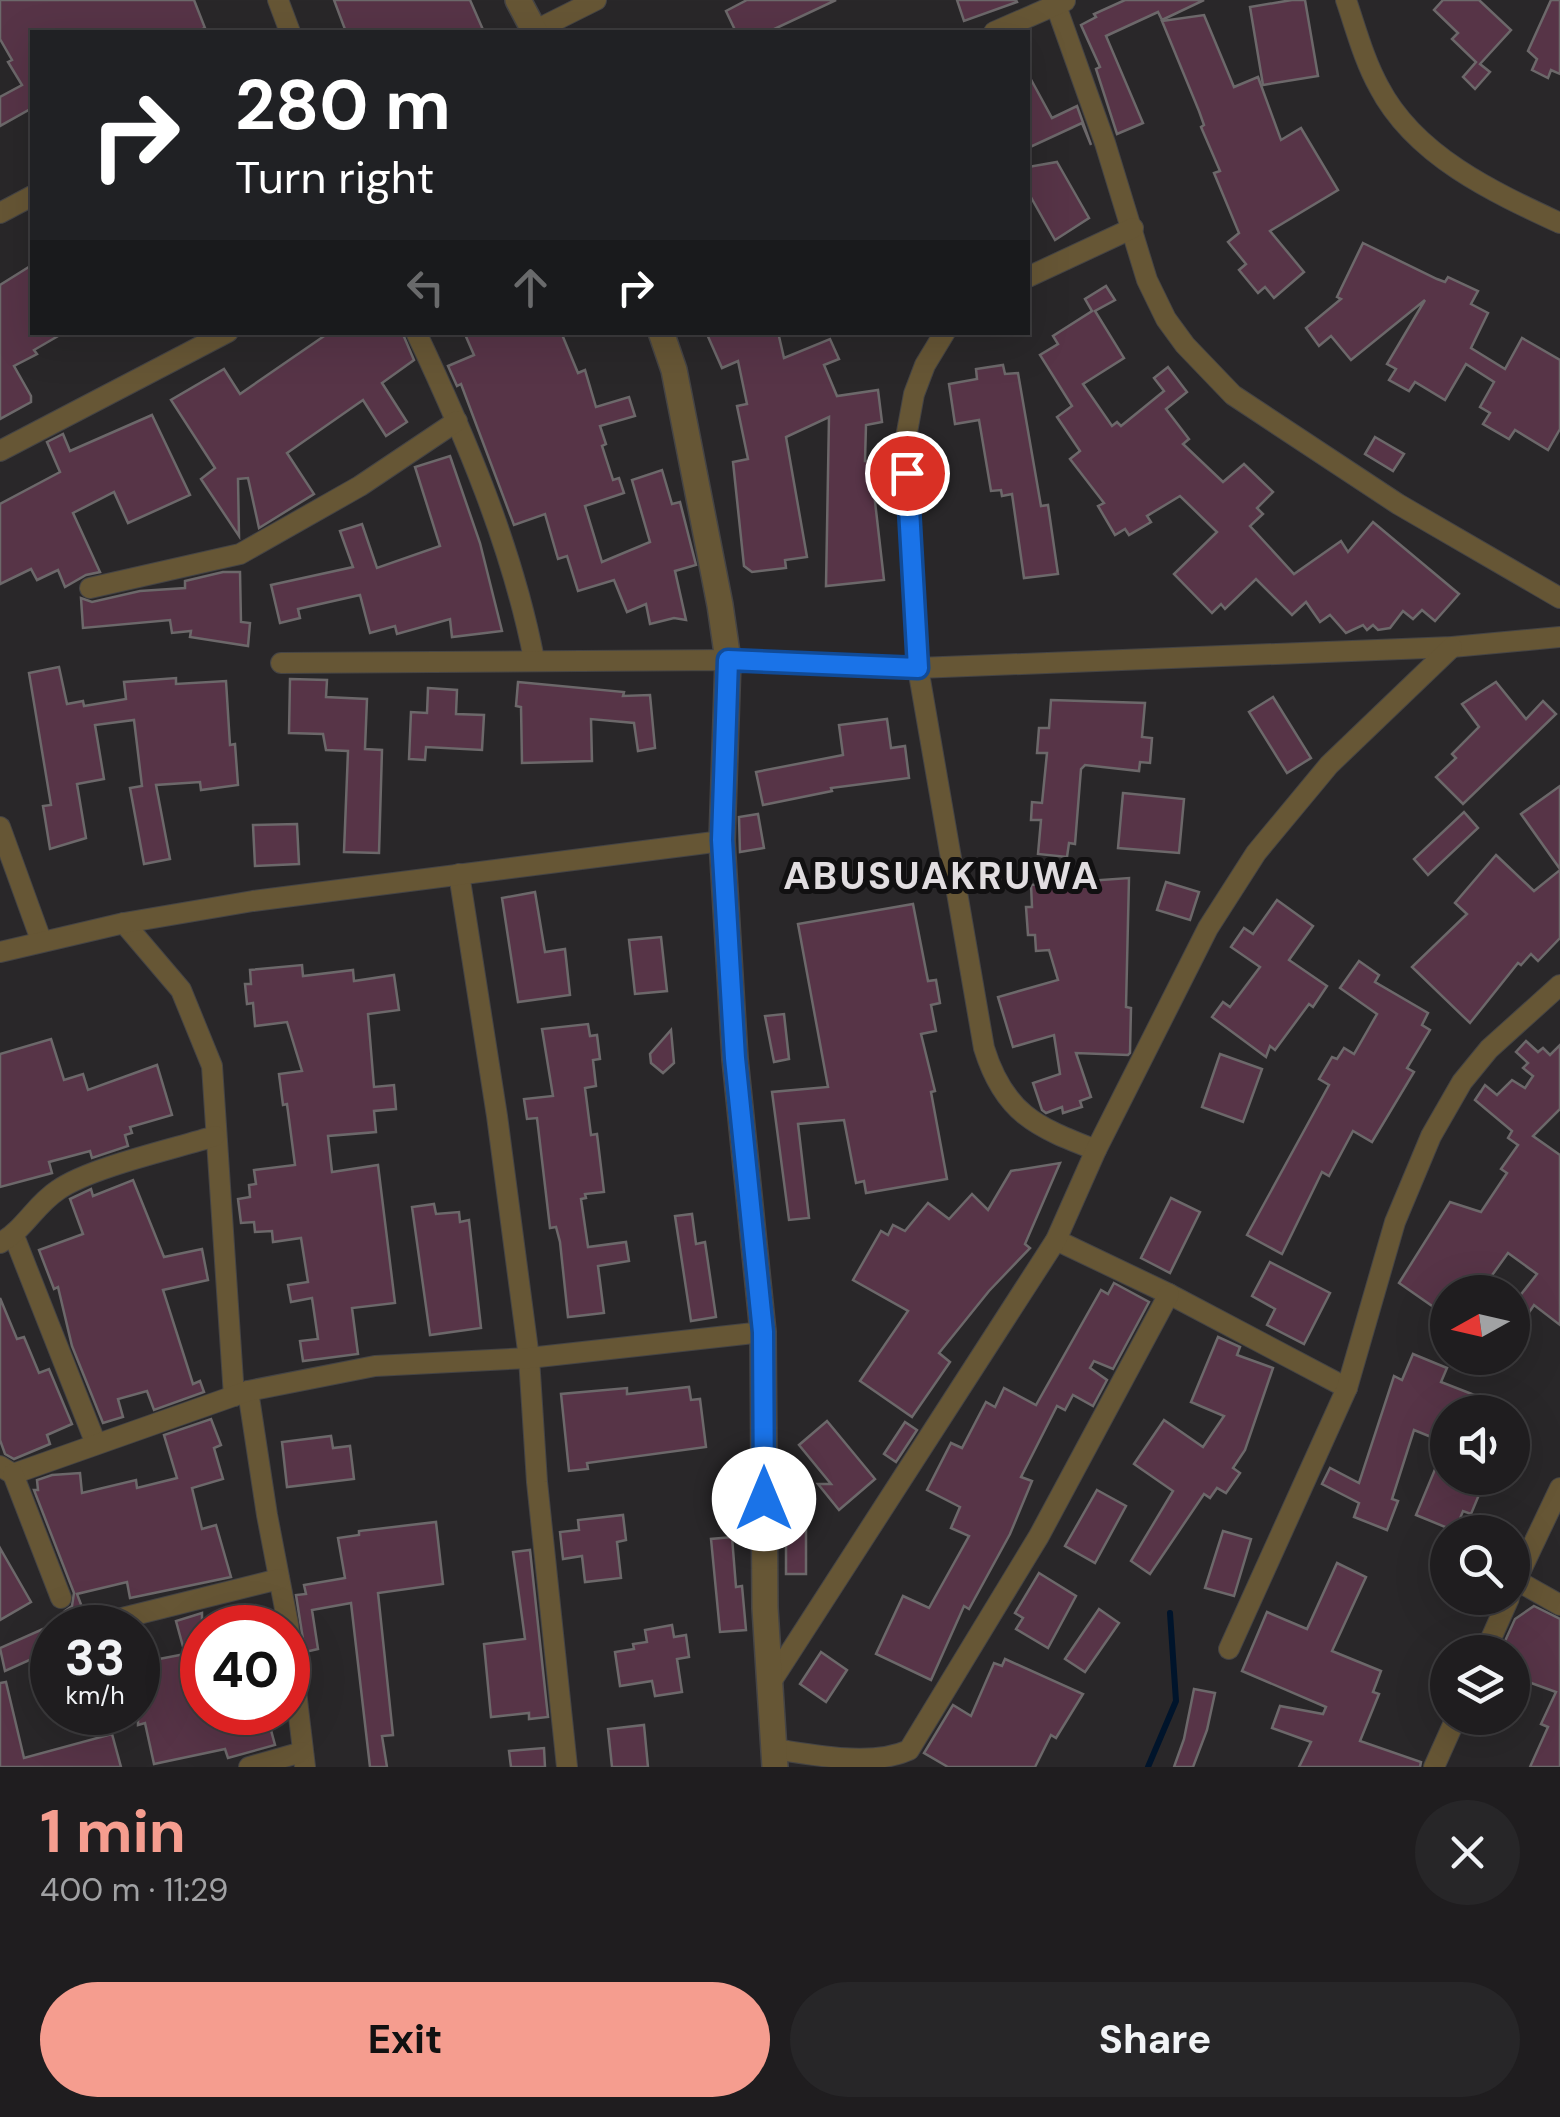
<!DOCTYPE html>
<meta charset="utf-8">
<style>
:root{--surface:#1f1d1f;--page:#272628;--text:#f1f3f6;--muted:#a1a2a4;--line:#3c3b3d;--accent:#f59d8f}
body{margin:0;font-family:"DM Sans",sans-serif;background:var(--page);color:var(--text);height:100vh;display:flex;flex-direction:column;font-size:38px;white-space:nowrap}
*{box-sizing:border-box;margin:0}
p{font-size:32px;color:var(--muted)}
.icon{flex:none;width:55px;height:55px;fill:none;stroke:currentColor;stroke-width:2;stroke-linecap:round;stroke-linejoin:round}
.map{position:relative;height:1767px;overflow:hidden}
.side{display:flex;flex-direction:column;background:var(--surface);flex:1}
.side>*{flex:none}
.hud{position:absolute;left:30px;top:30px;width:1000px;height:305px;border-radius:0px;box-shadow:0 10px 40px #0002,0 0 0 2px var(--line);background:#202124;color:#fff;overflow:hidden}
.needle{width:65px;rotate:262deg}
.controls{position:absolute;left:1430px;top:1275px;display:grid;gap:20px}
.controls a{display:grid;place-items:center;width:100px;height:100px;border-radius:50%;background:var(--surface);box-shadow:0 10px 40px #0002,0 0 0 2px var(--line);font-size:50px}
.speed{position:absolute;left:30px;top:1605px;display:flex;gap:20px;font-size:50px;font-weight:700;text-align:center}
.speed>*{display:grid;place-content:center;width:130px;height:130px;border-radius:50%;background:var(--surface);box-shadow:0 10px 40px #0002,0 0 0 2px var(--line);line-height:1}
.speed small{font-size:25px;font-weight:400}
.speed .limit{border:15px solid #d22;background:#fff;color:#111}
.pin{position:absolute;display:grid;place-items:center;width:85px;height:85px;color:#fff;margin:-42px;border:5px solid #fff;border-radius:50%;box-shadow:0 2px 10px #0007}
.me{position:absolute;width:110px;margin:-55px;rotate:0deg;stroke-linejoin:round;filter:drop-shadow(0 0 8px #0008)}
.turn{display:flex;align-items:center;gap:35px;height:210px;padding:0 40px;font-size:45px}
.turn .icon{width:130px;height:130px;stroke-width:2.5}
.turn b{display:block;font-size:70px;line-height:85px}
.lanes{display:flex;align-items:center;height:95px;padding:0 40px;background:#0003;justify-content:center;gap:50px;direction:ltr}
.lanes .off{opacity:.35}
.round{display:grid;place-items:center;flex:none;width:105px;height:105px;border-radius:52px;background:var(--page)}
.overview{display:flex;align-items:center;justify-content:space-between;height:170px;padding:0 40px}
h1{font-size:60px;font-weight:700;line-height:75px;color:var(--accent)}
.button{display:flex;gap:20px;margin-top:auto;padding:20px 40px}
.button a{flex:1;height:115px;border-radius:60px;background:var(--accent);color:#111;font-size:40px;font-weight:700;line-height:115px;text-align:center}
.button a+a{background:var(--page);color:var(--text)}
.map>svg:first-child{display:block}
</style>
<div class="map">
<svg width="1560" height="1767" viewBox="0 0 1560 1767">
<rect width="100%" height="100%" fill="#292729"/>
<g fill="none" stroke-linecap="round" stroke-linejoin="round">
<polyline stroke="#00142b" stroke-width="6" points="1148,1767 1176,1701 1170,1613"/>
</g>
<g fill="#573447" stroke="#6c686a" stroke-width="2.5">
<polygon points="0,0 194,0 205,28 195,32 32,32 32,108 0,126 0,97 22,85 8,62 12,60 0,39"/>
<polygon points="334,0 470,0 484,32 346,32"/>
<polygon points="747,0 836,0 768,32 736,32 726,11"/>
<polygon points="957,0 1016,0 1017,2 964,21"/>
<polygon points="1125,0 1204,0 1162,20 1158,12 1106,36 1143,123 1117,134 1096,69 1100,67 1081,25 1096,17 1094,14"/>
<polygon points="1292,0 1305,0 1318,76 1263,85 1250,7"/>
<polygon points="1443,0 1479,0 1511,30 1480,64 1490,72 1475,89 1463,77 1476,62 1452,39 1458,33 1434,10"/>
<polygon points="1551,0 1560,0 1560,74 1551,70 1548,78 1532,70 1537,59 1528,51"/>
<polygon points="1204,15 1234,87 1258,77 1281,140 1301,128 1338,190 1270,231 1304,272 1274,298 1265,287 1258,293 1239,270 1246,264 1228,242 1239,233 1214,173 1220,171 1201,127 1204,125 1199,111 1162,21"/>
<polygon points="1028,74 1052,118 1077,106 1091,145 1082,123 1028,148"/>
<polygon points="1057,162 1089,218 1055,240 1028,192 1028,167"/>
<polygon points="1363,243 1437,279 1445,282 1448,277 1478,291 1471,304 1488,313 1471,348 1505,369 1522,338 1560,360 1560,429 1548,450 1515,430 1509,439 1483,424 1490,413 1480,407 1494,382 1466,364 1445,400 1415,382 1409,391 1389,380 1396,369 1387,364 1425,300 1351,360 1331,336 1319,346 1306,328 1341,299 1337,297"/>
<polygon points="32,265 32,332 65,332 34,350 37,354 14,366 31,396 31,402 0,419 0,285"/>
<polygon points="1106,286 1115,300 1095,311 1124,358 1083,384 1112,426 1117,422 1121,426 1164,391 1154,378 1168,367 1187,392 1166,409 1189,439 1183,444 1223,482 1244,464 1273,492 1257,508 1263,514 1250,526 1294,574 1341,541 1348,552 1373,522 1459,594 1435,621 1422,610 1413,619 1403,611 1390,628 1378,630 1373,625 1367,630 1363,625 1346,633 1330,615 1320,622 1306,602 1292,615 1256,579 1225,609 1221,604 1212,613 1174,574 1217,532 1180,496 1147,516 1151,522 1129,535 1125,529 1115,535 1098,506 1104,503 1070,459 1080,451 1057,417 1072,406 1040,355 1058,344 1053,336 1092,311 1085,299"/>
<polygon points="330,332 402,332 414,360 382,383 407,422 386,436 363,400 287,453 314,494 259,528 248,478 238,479 239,536 201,479 215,468 171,400 224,369 240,394"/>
<polygon points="464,332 561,332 578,373 585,370 596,407 629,397 635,416 600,426 606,444 602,446 613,480 619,478 624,493 585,506 602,562 650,542 632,480 662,470 672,504 680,502 696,565 675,571 686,620 674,618 650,624 646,604 627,612 614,580 578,591 567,556 558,559 545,514 514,525 461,384 457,386 448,366 474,355"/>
<polygon points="706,332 778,332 784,358 830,339 839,359 824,365 837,396 878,390 882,422 866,425 865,461 879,461 879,484 873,484 884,580 826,586 829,417 786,437 807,557 785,560 786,568 752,572 744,566 733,462 748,459 737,406 747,404 738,361 722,368"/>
<polygon points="1003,365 1005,374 1018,373 1041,506 1048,505 1058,574 1024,578 1012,494 1002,496 1001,490 991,491 979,420 955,424 949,384 977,379 976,369"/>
<polygon points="152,415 190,495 128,523 114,492 73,513 100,572 86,575 65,587 58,570 37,580 31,569 0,584 0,504 60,472 47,442 63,434 70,451"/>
<polygon points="1375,437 1404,454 1393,471 1365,454"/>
<polygon points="450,456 480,543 502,631 452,637 450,619 397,634 395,626 370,633 360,595 298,609 300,618 280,623 271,585 353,567 340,531 362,524 377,568 440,546 415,467"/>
<polygon points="223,572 240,572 241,622 250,623 248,646 190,637 191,631 172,633 170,620 83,628 81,598 92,602 140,591 185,588 185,581"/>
<polygon points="59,667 67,704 83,701 84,706 126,699 124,682 176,678 176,684 226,681 230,745 235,744 238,785 201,790 200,782 156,785 170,859 144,864 130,788 142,786 134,720 95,725 104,779 77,784 86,838 50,849 43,806 51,805 29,673"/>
<polygon points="290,679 327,680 326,697 367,699 365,749 382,750 379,853 344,852 348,751 326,750 323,734 289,733"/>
<polygon points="518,682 624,692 623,696 650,695 655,748 638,751 634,723 591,719 592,761 522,763 521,707 516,706"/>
<polygon points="1496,682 1526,719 1543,701 1556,714 1463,804 1436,777 1456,758 1452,754 1479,727 1462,704"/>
<polygon points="428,688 457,690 456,714 484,715 482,750 426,747 425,760 409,759 411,712 427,713"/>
<polygon points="1273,697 1311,758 1287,773 1249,712"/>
<polygon points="1051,700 1145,703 1142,737 1152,738 1150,763 1140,762 1139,771 1085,765 1081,769 1075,844 1069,843 1067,857 1038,854 1041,820 1031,820 1032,802 1042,803 1047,753 1037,753 1039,728 1049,728"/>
<polygon points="887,719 891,748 905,746 909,778 831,788 832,791 763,805 756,772 843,755 839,725"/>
<polygon points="1560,786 1560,869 1521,814"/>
<polygon points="1123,793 1184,799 1179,853 1118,848"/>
<polygon points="1464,812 1478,828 1428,875 1414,859"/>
<polygon points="758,814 764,848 740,852 739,817"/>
<polygon points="297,824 299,864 255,866 253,825"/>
<polygon points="1496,855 1534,891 1560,870 1560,938 1538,961 1531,954 1521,965 1518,963 1470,1023 1412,967 1467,914 1455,903"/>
<polygon points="1129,878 1126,1007 1131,1008 1130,1053 1128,1055 1076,1053 1091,1097 1080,1101 1082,1107 1063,1113 1062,1107 1046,1113 1042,1110 1033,1083 1060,1074 1054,1035 1013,1047 998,997 1058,980 1049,950 1036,951 1035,935 1028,935 1026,907 1032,907 1031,885"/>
<polygon points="1166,882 1199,892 1190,920 1157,910"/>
<polygon points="535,892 545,952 565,949 570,995 518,1002 502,898"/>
<polygon points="1277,900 1313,926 1289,960 1327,986 1313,1007 1309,1004 1275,1050 1270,1046 1266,1057 1212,1017 1223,1002 1230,1007 1260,967 1231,947 1244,928 1253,934"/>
<polygon points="913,904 928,981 936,980 940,1003 931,1005 936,1031 921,1034 935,1091 931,1092 947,1179 866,1193 864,1181 856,1183 844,1120 798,1124 809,1218 789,1220 772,1092 828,1087 798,924"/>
<polygon points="661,937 667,991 635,994 629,940"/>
<polygon points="1359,961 1379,975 1375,982 1428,1013 1422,1025 1430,1030 1407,1068 1414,1072 1372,1142 1353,1131 1329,1176 1322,1172 1282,1254 1247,1235 1329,1085 1319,1079 1332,1057 1337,1059 1344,1048 1354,1054 1377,1014 1340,988"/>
<polygon points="302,965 303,976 353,970 354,981 394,975 399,1010 368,1014 374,1087 394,1085 396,1109 374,1111 376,1132 328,1136 332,1172 378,1165 395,1303 352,1308 358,1354 303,1361 300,1341 318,1339 312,1298 291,1302 288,1285 308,1282 301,1238 273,1242 272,1231 255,1232 254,1222 241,1223 238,1199 250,1197 249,1185 256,1184 254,1170 295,1165 287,1104 283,1105 279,1074 302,1071 287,1022 255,1026 253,1003 247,1004 245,984 251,984 250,970"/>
<polygon points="784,1014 789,1059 774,1062 765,1016"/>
<polygon points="588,1024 590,1036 597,1035 600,1059 593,1060 596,1086 585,1088 591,1135 597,1134 604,1192 585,1194 586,1198 581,1199 588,1247 626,1242 629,1261 598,1266 604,1313 568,1317 560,1242 556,1227 550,1228 537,1118 527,1119 524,1099 553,1096 542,1029"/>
<polygon points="671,1030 674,1063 663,1073 651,1063 650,1054"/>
<polygon points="51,1039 64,1080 83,1074 88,1090 157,1065 172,1115 130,1127 132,1133 125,1135 128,1146 92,1158 90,1151 49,1162 52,1173 0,1187 0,1054"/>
<polygon points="1526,1041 1538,1052 1543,1048 1550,1055 1560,1045 1560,1109 1533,1136 1560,1155 1560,1325 1534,1305 1512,1338 1512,1306 1537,1274 1508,1253 1480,1292 1448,1292 1448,1317 1399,1283 1450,1202 1481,1212 1507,1173 1501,1169 1518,1145 1508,1138 1512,1131 1475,1100 1485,1085 1497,1095 1512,1080 1525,1088 1533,1076 1523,1068 1528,1063 1516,1052"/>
<polygon points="1220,1054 1262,1069 1243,1122 1202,1107"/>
<polygon points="1060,1163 1025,1244 1030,1248 989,1291 939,1353 950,1362 912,1417 860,1381 908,1311 853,1280 881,1231 888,1235 893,1225 905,1231 928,1203 949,1219 972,1194 988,1210 1011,1171"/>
<polygon points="133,1180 164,1257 202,1249 208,1280 163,1290 193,1384 200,1381 204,1392 154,1410 147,1391 118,1399 123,1417 103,1423 72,1346 58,1287 54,1289 39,1250 83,1234 70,1199 91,1189 93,1196"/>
<polygon points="1171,1198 1200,1212 1170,1273 1141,1258"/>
<polygon points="434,1204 436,1214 459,1212 460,1222 469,1220 481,1328 430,1335 412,1207"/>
<polygon points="692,1214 696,1244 705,1242 716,1317 691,1321 675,1216"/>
<polygon points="1270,1262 1330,1293 1304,1344 1267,1325 1275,1309 1252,1296"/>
<polygon points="1114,1283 1149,1302 1113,1369 1094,1361 1090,1368 1107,1380 1093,1406 1073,1395 1065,1410 1057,1406 1021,1477 1032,1481 1010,1534 969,1609 964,1606 931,1680 876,1654 903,1596 929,1608 969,1536 951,1528 960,1507 927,1490 951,1443 962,1448 986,1402 995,1407 1004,1388 1036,1405 1101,1290 1108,1294"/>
<polygon points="0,1298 17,1339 24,1337 39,1373 49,1369 72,1424 47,1435 50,1444 14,1459 5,1454 0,1440"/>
<polygon points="1218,1337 1240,1347 1237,1355 1273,1368 1245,1450 1233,1468 1240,1473 1226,1493 1217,1488 1210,1498 1204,1494 1150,1574 1131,1561 1173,1491 1134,1464 1164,1420 1203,1447 1224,1416 1191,1402"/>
<polygon points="1413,1354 1447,1368 1441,1382 1477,1396 1470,1412 1448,1412 1448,1478 1486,1478 1471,1514 1463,1511 1455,1531 1416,1515 1446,1443 1414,1430 1392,1499 1398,1501 1387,1530 1354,1517 1359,1503 1322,1484 1330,1468 1359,1483 1394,1376 1402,1380"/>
<polygon points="689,1387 691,1400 700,1399 706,1447 587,1463 588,1469 569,1471 561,1394 627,1388 627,1394"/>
<polygon points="211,1419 221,1445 214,1448 223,1479 192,1488 202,1529 216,1525 231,1577 130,1598 127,1582 77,1594 85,1615 81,1624 72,1627 65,1611 72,1606 74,1593 34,1490 38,1490 37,1480 52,1475 80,1473 82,1493 136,1480 137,1488 177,1478 164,1435"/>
<polygon points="827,1421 875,1479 839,1510 818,1484 831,1484 799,1445"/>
<polygon points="905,1422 917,1430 896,1462 884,1454"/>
<polygon points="331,1436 333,1448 350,1446 354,1479 287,1487 282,1442"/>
<rect x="786" y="1484" width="20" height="90"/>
<polygon points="1097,1490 1126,1506 1095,1563 1065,1546"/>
<polygon points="623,1515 626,1540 617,1542 621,1578 585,1582 582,1556 563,1559 560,1532 579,1530 578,1520"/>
<polygon points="436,1522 443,1584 378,1593 393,1735 382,1736 387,1767 370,1767 351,1603 312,1610 318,1649 305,1652 296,1595 306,1594 304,1585 345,1578 338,1538 359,1535 359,1531"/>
<polygon points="1223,1531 1251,1539 1234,1596 1205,1588"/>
<polygon points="732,1537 736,1587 742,1586 746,1630 720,1632 711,1539"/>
<polygon points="0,1548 31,1602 0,1620"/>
<polygon points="530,1550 548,1717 529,1719 529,1713 491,1717 484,1644 525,1639 513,1552"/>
<polygon points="1337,1563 1366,1577 1332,1651 1381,1671 1373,1692 1379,1694 1360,1741 1421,1762 1420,1767 1299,1767 1311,1742 1272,1728 1280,1706 1323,1714 1326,1707 1242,1671 1267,1612 1307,1629"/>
<polygon points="1039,1573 1076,1596 1048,1648 1016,1629 1023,1618 1015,1613"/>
<polygon points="1534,1606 1560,1619 1560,1767 1530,1767 1548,1727 1541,1724 1556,1692 1512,1676 1512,1652 1500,1652 1515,1619"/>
<polygon points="1099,1609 1119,1623 1085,1672 1065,1659"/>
<polygon points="202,1613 202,1712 266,1712 275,1745 228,1758 225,1749 154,1764 145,1723 138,1725 138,1663 185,1654 176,1621"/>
<polygon points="52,1625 52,1650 5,1671 0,1648"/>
<polygon points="672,1625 674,1637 686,1635 689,1657 677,1659 682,1692 655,1696 652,1681 620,1686 615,1652 634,1649 633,1644 647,1642 645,1630"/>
<polygon points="821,1652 847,1670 826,1702 800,1684"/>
<polygon points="1005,1659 1083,1694 1056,1738 1051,1735 1035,1767 948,1767 924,1753 953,1705 971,1716 994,1663 1002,1666"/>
<polygon points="6,1682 24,1758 112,1734 121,1767 0,1767 0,1683"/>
<polygon points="1194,1689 1215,1693 1207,1730 1193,1767 1174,1767 1184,1739"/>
<polygon points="644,1725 648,1767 612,1767 608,1729"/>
<polygon points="544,1748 545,1767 511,1767 509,1751"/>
</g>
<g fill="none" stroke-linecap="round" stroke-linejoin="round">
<defs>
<g id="minor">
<polyline points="278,0 290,32"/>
<polyline points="1054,0 1105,143 1147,280 1166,319 1185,345 1233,395 1398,504 1560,598"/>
<path d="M1346,0c10,29 18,60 33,87 36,69 114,105 181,136"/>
<polyline points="534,31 596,0"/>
<polyline points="994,32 1065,1"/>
<polyline points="0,213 32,196"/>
<polyline points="1028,277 1133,228"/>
<path d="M416,332c49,104 96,214 118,327"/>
<path d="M945,332l-20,33 -11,29 -9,49 13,225 66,380c20,65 52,79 112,102"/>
<polyline points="0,451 228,332"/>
<polyline points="90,588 240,554 360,486 457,421"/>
<polyline points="281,663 728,660 918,668 1452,647 1560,637"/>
<polyline points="0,827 41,940"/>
<polyline points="459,874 497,1116 529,1358 537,1482 567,1767"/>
<polyline points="124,923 181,990 212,1066 234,1396"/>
<polyline points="0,952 124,923 253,901 722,841"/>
<polyline points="14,1236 96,1444"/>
<polyline points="1056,1240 1169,1294 1347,1388"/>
<path d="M0,1243c24,-13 35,-38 58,-53 33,-23 116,-41 157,-54"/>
<polyline points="248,1391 267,1515 288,1624 305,1767"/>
<polyline points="0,1466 13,1474 248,1391 375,1366 529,1358 763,1332"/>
<polyline points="13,1474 61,1598"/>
<polyline points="1516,1580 1560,1605"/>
<polyline points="1512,1589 1560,1488"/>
<polyline points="94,1625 279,1579"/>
<polyline points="1229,1649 1347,1388 1395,1222 1431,1136 1462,1082 1489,1049 1560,985"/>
<polyline points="1485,1652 1509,1598"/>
<polyline points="769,1685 1056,1240 1096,1150 1208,928 1256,853 1329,765 1452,647"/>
<path d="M774,1749c41,6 98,18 135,1l130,-214 130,-242"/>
<polyline points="249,1767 302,1752"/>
<polyline points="1434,1767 1456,1718"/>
</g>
<g id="tertiary">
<polyline points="518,0 535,32"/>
<polyline points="661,332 674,370 720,605 728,660 722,841 735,1059 763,1332 765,1608 775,1767"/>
</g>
</defs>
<use href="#minor" stroke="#454445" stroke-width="22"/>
<use href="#tertiary" stroke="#454445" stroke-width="28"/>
<use href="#minor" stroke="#665635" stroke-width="20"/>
<use href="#tertiary" stroke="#665635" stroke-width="25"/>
</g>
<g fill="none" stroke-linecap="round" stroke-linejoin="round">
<defs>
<polyline id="route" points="764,1499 763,1332 735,1058 722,840 728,660 918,668 907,473"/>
</defs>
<use href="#route" stroke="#114b97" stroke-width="25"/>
<use href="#route" stroke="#1a73e8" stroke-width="18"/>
</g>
<g text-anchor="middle" stroke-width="10" stroke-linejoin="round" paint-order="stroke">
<g font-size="38" font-weight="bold" letter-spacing="2.5" fill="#e1dde0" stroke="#111011">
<text x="942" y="889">ABUSUAKRUWA</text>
</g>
</g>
</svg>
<div class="controls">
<a><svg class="needle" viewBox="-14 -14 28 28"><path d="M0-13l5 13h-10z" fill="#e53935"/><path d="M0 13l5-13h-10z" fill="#a1a2a4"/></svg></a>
<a><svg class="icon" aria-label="sound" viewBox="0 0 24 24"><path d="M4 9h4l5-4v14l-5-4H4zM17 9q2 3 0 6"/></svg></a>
<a><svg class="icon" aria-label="search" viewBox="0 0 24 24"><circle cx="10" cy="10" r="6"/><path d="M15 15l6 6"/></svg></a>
<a><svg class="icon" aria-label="layers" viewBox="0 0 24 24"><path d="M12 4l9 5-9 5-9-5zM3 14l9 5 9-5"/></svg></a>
</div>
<div class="speed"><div>33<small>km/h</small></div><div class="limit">40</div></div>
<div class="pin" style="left:907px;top:473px;background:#d93025"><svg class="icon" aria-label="arrive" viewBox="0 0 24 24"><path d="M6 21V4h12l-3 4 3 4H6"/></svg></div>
<svg class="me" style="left:764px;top:1499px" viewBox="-20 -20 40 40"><circle r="19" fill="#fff"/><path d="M0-13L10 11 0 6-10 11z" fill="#1a73e8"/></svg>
<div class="hud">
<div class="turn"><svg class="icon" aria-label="right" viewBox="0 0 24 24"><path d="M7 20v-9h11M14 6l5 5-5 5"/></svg><div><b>280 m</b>Turn right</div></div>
<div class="lanes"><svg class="icon off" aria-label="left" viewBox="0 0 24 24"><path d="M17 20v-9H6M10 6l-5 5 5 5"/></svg><svg class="icon off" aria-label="ahead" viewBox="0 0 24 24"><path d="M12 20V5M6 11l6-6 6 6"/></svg><svg class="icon" aria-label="right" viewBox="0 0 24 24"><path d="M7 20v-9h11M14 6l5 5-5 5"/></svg></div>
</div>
</div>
<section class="side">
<div class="overview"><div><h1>1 min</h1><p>400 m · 11:29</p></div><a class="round"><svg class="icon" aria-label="close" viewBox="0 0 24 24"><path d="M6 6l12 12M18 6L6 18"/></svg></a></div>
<div class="button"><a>Exit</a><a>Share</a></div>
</section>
